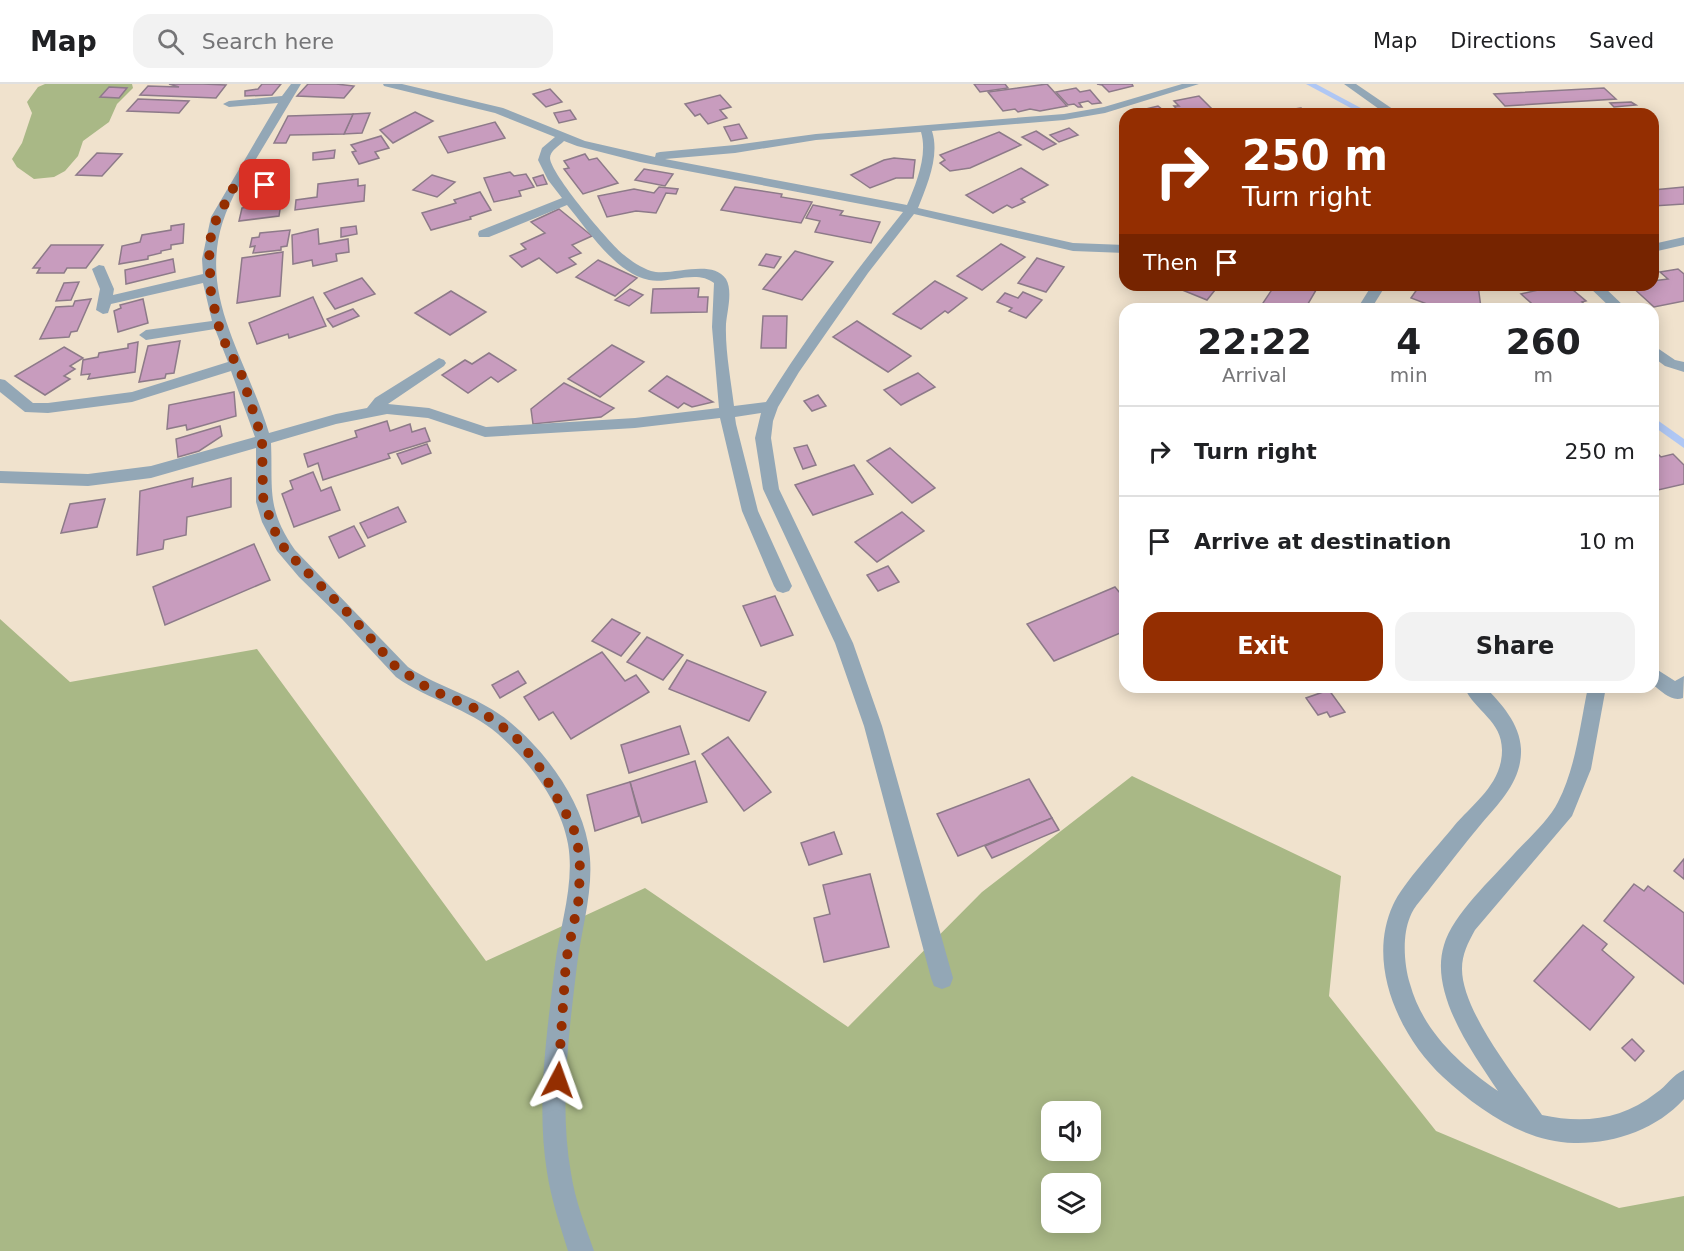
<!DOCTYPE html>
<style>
:root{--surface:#fff;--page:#f2f2f2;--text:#202124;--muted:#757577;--line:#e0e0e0;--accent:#942e01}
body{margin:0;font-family:"DejaVu Sans",sans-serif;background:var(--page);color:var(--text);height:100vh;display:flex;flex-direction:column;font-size:22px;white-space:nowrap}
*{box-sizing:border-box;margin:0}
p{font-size:20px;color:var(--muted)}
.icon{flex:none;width:33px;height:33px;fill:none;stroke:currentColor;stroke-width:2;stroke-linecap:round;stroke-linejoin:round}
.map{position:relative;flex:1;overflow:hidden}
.drawer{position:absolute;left:1119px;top:219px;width:540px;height:390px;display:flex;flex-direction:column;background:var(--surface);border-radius:18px;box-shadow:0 3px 15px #0003}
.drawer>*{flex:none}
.hud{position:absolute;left:1119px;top:24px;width:540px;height:183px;border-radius:18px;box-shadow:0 3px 15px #0003;background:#942e01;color:#fff;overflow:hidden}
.fabs{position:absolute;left:1041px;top:1017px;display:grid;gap:12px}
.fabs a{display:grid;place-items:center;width:60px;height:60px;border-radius:12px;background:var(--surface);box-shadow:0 3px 15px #0003;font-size:30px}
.pin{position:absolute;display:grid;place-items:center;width:51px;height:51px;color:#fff;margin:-26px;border-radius:12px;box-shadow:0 3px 9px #0006}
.me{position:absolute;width:66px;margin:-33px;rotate:4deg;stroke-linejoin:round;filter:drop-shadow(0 0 4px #0008)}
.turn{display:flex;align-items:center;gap:21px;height:126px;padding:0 24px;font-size:27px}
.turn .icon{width:78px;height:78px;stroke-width:2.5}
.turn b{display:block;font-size:42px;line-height:51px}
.then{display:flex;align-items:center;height:57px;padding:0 24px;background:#0003;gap:12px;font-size:22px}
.eta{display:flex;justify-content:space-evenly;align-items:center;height:102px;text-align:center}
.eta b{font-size:36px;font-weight:700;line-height:42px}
.action{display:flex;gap:12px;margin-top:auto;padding:12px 24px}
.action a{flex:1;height:69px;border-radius:18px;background:var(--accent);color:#fff;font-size:24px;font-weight:700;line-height:69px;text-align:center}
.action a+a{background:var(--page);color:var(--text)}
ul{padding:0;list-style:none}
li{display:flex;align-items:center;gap:18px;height:90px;padding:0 24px;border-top:2px solid var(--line)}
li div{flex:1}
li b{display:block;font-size:22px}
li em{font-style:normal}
header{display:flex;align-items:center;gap:36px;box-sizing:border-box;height:84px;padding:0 30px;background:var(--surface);border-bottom:2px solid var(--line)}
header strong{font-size:28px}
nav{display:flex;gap:33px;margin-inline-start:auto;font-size:21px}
.search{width:420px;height:54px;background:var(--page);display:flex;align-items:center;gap:15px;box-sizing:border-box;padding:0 21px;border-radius:18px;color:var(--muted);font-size:22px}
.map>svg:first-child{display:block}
</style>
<header>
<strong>Map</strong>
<div class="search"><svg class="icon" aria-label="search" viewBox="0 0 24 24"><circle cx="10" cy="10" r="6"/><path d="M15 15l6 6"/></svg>Search here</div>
<nav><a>Map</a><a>Directions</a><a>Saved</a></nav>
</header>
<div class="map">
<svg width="1684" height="1167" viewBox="0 0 1684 1167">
<rect width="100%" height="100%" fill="#f0e2cd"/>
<g fill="#a9b886" fill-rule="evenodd">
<polygon points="45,0 132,0 133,4 117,20 109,38 83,57 78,72 65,87 54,93 34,95 17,83 12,75 22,59 32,29 27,18 38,3"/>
<path d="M0,535l70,63 187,-33 229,312 159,-73 203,139 134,-135 150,-116 209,100 -12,120 107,135 183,77 65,-12v55h-1684zM1052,1028h38v38h-38zM1052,1100h38v38h-38z"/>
</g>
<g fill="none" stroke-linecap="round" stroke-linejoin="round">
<g fill="#afc7f4" fill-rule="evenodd">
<polygon points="1306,0 1316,0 1372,30 1362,30"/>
<polygon points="1653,333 1684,355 1684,364 1653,342"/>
</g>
</g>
<g fill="#c89cbe" stroke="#8d7a89" stroke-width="1.5">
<polygon points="169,0 203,0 226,1 216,14 140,11 148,2 179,3"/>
<polygon points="262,0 281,0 272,11 245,12 245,7 258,5"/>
<polygon points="308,0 336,0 354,2 344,14 297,12"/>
<polygon points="974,0 1005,0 1008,4 980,8"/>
<polygon points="1047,0 1067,22 1040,27 1030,25 1018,28 1015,25 1003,27 988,8"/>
<polygon points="1097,0 1132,0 1133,2 1109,8 1102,1"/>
<polygon points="109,3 127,4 119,14 100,13"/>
<polygon points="1076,4 1080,8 1090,6 1101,19 1092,20 1088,17 1079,19 1082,23 1078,23 1074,20 1068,21 1056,8"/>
<polygon points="1604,4 1616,15 1505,22 1494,10"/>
<polygon points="550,5 562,18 546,23 533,10"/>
<polygon points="720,11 731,23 720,26 727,34 708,40 700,30 695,32 685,20"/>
<polygon points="1199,12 1217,30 1181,30 1174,22 1179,22 1174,17"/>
<polygon points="138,15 189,17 179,29 127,27"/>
<polygon points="1631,18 1636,21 1614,23 1610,19"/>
<polygon points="1158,22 1168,30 1125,30"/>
<polygon points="1301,24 1307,30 1260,30"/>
<polygon points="570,26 576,35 559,39 554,29"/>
<polygon points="415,28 433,37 393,59 380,46"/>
<polygon points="370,29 362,49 344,50 353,30"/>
<polygon points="353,30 344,50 290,51 286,59 274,59 288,32"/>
<polygon points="495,38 505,54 448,69 439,53"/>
<polygon points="739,40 747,54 731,57 724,43"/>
<polygon points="1069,44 1078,51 1059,58 1050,51"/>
<polygon points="1036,47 1056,60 1043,66 1022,53"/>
<polygon points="999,48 1021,61 970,84 950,87 940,79 945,76 940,71"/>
<polygon points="381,52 389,64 375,68 379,74 359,80 352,68 356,67 351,61"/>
<polygon points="335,66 334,74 313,76 313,69"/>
<polygon points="97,69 122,70 102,92 76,91"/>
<polygon points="585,70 589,76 597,74 618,99 583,110 564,85 569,84 564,77"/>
<polygon points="894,74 915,76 913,94 896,94 870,104 851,91 884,76"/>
<polygon points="1021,84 1048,101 1021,115 1025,118 1012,124 1007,121 993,129 966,111"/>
<polygon points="644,85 673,90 665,102 635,96"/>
<polygon points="287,87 285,93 261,96 262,90"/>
<polygon points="510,88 514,92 526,90 534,103 519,107 521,112 494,118 484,94"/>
<polygon points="432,91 442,94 455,98 437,113 413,106"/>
<polygon points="543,91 547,100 537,102 533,94"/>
<polygon points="358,95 358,102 365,101 364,117 295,126 296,116 317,113 318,100"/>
<polygon points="659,103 678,105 676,110 666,109 656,129 636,127 607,133 598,112 634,105 654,109"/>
<polygon points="735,103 782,110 781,113 812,118 801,139 721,126"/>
<polygon points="1684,103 1684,120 1653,122 1653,106"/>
<polygon points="480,108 491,126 470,133 471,135 431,146 422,129 456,119 454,116"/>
<polygon points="281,119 279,132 239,137 242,124"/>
<polygon points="813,121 843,127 840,131 880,138 871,159 815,148 820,137 806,134"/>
<polygon points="559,125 592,152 572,161 581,169 569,174 576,180 557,189 539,174 522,183 510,172 526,165 521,160 545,149 531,138"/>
<polygon points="184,140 183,159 171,161 171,165 161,167 161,169 148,172 148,175 119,180 122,162 140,158 142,151 171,146 171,142"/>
<polygon points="356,142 357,150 341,153 341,144"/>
<polygon points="318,145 319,160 348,155 349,168 336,170 337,177 313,182 312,176 293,180 292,151"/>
<polygon points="290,146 287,162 281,163 281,166 253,169 255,162 250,163 252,154 259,153 260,149"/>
<polygon points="1001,160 1025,173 982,206 957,192"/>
<polygon points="51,161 103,161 86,184 67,184 64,189 37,189 40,184 33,184"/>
<polygon points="795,167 833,178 802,216 763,205"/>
<polygon points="283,168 280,212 237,219 242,174"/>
<polygon points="766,170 781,173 774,184 759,181"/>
<polygon points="1037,174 1064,183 1046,208 1018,199"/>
<polygon points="173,175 175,188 126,200 125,186"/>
<polygon points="598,176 637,194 615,212 576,193"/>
<polygon points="1678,185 1684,190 1684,217 1654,223 1631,202 1653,201 1653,197 1668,195 1660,188"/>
<polygon points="362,194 375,210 335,225 324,209"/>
<polygon points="935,197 967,214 948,229 945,227 921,245 893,230"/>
<polygon points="79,198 71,216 56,217 64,199"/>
<polygon points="1170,201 1219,201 1207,216"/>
<polygon points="1275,201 1319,201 1305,225 1259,225"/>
<polygon points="1420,201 1478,201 1481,224 1450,220 1447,225 1440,225 1411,214"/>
<polygon points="1560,201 1567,201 1586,217 1582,218 1590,225 1538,225 1521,210"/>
<polygon points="699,204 698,213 708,213 707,228 651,229 653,205"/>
<polygon points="630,205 643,211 629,222 615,216"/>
<polygon points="451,207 486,228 450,251 415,229"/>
<polygon points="1023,208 1042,216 1026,234 1009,227 1012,224 997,218 1005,209 1018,214"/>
<polygon points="313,213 326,242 289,254 288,250 257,260 249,239"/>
<polygon points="91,215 77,247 71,248 69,253 40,255 56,223 73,222 75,217"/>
<polygon points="143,215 148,239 118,248 114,227 121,224 120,221"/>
<polygon points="353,225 359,232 333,243 327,235"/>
<polygon points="763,232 787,232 786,264 761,264"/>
<polygon points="857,237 911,272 888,288 833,253"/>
<polygon points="180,257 174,289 166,290 165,294 139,298 148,262"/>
<polygon points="138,258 135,288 88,295 90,290 81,291 83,276 98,273 99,269 128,264 128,260"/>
<polygon points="612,261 644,278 600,313 568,295"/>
<polygon points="64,263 83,274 70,282 75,285 64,292 70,295 45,311 15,292"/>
<polygon points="489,269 516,286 498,298 491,293 468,309 442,291 465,276 472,280"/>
<polygon points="918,289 935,303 901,321 884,306"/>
<polygon points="667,292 713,318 692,323 684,319 678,324 649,307"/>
<polygon points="564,299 614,324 601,333 533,340 531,325"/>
<polygon points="234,308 236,332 187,346 186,341 167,345 169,321"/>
<polygon points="818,311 826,322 812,327 804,317"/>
<polygon points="387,337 390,347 410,340 412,348 425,344 430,357 388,370 390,374 323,396 318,379 308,383 304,370 357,353 355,347"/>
<polygon points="220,342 222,352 199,367 178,373 176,355"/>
<polygon points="427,360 431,369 402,380 397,370"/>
<polygon points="807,361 816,381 803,385 794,364"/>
<polygon points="890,364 935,404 912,419 867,377"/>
<polygon points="1653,365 1661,373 1673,370 1684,381 1684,400 1658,406 1653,401"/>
<polygon points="854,381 873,410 813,431 795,401"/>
<polygon points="313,388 321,407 331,403 340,426 294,443 282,410 293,405 290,397"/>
<polygon points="193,394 192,403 231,394 231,423 187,433 186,451 164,456 163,465 137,471 140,407"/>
<polygon points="105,415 97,443 61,449 70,420"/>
<polygon points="398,423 406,438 368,454 360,439"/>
<polygon points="902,428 924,447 877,478 855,458"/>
<polygon points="354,442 365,462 339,474 329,453"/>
<polygon points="254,460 270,496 165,541 153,503"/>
<polygon points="888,482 899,498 878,507 867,491"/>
<polygon points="1115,503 1125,515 1125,547 1054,577 1027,540"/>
<polygon points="775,512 793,551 761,562 743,522"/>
<polygon points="612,535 640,549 621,572 592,557"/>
<polygon points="647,553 683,571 663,596 627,578"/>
<polygon points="602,568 625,597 636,591 649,608 571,655 553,628 539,636 524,613"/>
<polygon points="687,576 766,608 749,637 669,605"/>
<polygon points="518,587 526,599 500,614 492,601"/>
<polygon points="1329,606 1345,628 1330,633 1327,628 1318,631 1306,614"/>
<polygon points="680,642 689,670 629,689 621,661"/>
<polygon points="728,653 771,708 744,727 702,670"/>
<polygon points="695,677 707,718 642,739 630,698"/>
<polygon points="1029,695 1052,734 958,772 937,730"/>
<polygon points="630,698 639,732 595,747 587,711"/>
<polygon points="1052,734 1059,746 992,774 985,762"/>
<polygon points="834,748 842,770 809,781 801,759"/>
<polygon points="1684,775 1684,795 1674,787"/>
<polygon points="870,790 889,863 824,878 814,834 830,830 823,801"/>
<polygon points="1634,800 1644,807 1648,802 1684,829 1684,900 1604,837"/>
<polygon points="1583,841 1607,860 1602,866 1634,893 1590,946 1534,897"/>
<polygon points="1632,955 1644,967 1635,977 1622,964"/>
</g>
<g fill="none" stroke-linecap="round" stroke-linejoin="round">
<g fill="#93a7b6" fill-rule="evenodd">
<path d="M291,0h10l-57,95 23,3 13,16 -2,3h-8l-11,-13 -20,-2c-55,94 3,158 30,247l67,-19 31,-6 8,-10 64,-40 5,2 2,3 -2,3 -56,38 41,4 57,19 149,-9 84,-10 -7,-81 2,-44c-17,-14 -45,1 -65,-3 -34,-7 -61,-50 -82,-75l-78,32h-10l-1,-3 1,-3 83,-33 -14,-18 -10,-20 4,-12 13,-11 -60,-24 -111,-27 -1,-2h19l101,24 82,33 70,16 1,-4 4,-1 75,-7 81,-11 248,-20 40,-7 78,-23h17l-94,29 -41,7 -132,11c8,25 -5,54 -14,77l155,35 52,2v8l-52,-2 -159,-37 -46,59 -69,99 -21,35 -5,14 -2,17 8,51 74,154 29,83 71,252 -3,8 -8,3 -8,-3 -3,-8 -67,-252 -29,-83 -72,-154 -8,-51 6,-25 -26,4 1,7 22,87 34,75 -3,5 -6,2 -6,-2 -3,-5 -32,-75 -22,-93 -85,10 -150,9 -57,-19 -41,-4 -51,10 -65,19c2,46 -5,66 24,107l113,117c33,22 73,30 103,56 35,29 69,76 77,120 8,41 -6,82 -11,122 -8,67 -18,141 -6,208 4,27 14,52 23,78h-26c-8,-26 -17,-52 -21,-79 -11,-67 0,-140 8,-207 5,-40 20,-81 13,-121 -7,-41 -39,-83 -70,-110 -30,-26 -70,-34 -102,-57l-54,-58 -43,-42 -22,-26 -15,-29 -6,-20v-54l-105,30 -63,8 -88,-3v-12l88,3 63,-8 104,-29 -24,-66 -99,31 -84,11 -23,-1 -25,-20v-13l5,1 28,23h15l84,-11 96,-30 -13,-33 -69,11 -7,-5 7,-5 66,-9 -9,-38 -92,21 -3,9 -5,1 -7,-4 4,-21 -8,-20 7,-4 5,1 10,23 -1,6 90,-21 -1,-15 9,-42 67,-114 -49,4 -6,-3 6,-3 53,-5zM921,48c7,23 -5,52 -14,73l-242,-46 70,-6 81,-13zM564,57l13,5 63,16 263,50c-49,61 -96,124 -137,190l-32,4c-3,-26 -9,-55 -8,-82 1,-12 7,-33 0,-45 -15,-21 -55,-2 -75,-8 -9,-3 -20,-10 -27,-16 -14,-11 -74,-82 -74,-97 0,-7 9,-12 14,-17z"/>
<polygon points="1344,0 1356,0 1400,30 1386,30"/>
<polygon points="1684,153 1684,161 1653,168 1653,160"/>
<polygon points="1372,201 1386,201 1371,225 1357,225"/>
<polygon points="1587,201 1602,201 1627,225 1612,225"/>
<polygon points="1653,261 1675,276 1684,278 1684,288 1665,282 1653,273"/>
<path d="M1653,583l22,14 9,-5 -1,22c-12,4 -20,-6 -30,-13z"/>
<path d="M1464,603h21c16,16 35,37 36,62 1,31 -20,52 -39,74 -18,21 -34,43 -51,64 -7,10 -17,19 -21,30 -8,19 -6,48 0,67 13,47 49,80 88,107 -26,-39 -69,-98 -54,-146 9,-31 48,-66 70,-91 13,-14 36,-35 44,-52 18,-35 22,-77 30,-115h18l-15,82 -19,47 -97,114c-7,13 -13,24 -13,39 0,43 56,111 80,146 41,9 80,5 114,-22 11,-7 16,-18 28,-23v29c-27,30 -70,45 -110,44 -50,-1 -95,-33 -131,-66 -44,-41 -77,-113 -50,-172 10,-22 45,-59 61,-79 17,-20 42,-38 47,-65 7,-39 -24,-46 -37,-74z"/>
</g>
</g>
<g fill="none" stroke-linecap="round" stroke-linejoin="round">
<polyline stroke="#942e01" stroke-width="10" stroke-dasharray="0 18" points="265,101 256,98 236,99 213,142 209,163 211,210 219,243 227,264 240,286 262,355 263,413 273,444 286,467 351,532 395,582 429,605 479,626 515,652 540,684 573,742 580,772 579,814 566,877 558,996"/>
</g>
</svg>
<div class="fabs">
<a><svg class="icon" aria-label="sound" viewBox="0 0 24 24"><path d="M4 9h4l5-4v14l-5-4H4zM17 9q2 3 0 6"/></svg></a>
<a><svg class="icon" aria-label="layers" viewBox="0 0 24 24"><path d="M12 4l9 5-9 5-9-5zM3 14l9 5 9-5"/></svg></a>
</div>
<div class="pin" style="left:265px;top:101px;background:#d93025"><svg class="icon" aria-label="arrive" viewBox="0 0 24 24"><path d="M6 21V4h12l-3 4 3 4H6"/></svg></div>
<svg class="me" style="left:558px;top:996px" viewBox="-20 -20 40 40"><path d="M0-17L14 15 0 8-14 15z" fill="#942e01" stroke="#fff" stroke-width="4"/></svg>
<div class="hud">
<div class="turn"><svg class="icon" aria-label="right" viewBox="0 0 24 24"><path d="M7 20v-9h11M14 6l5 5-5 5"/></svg><div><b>250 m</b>Turn right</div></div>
<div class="then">Then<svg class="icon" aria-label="arrive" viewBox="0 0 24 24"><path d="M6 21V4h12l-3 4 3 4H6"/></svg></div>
</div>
<section class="drawer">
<div class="eta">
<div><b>22:22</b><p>Arrival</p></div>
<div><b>4</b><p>min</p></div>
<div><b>260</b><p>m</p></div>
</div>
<ul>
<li><svg class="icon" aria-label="right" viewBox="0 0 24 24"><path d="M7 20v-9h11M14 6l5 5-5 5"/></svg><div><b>Turn right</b></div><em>250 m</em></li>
<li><svg class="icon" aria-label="arrive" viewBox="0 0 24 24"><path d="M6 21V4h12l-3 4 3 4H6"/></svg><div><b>Arrive at destination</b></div><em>10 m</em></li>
</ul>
<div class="action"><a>Exit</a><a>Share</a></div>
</section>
</div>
